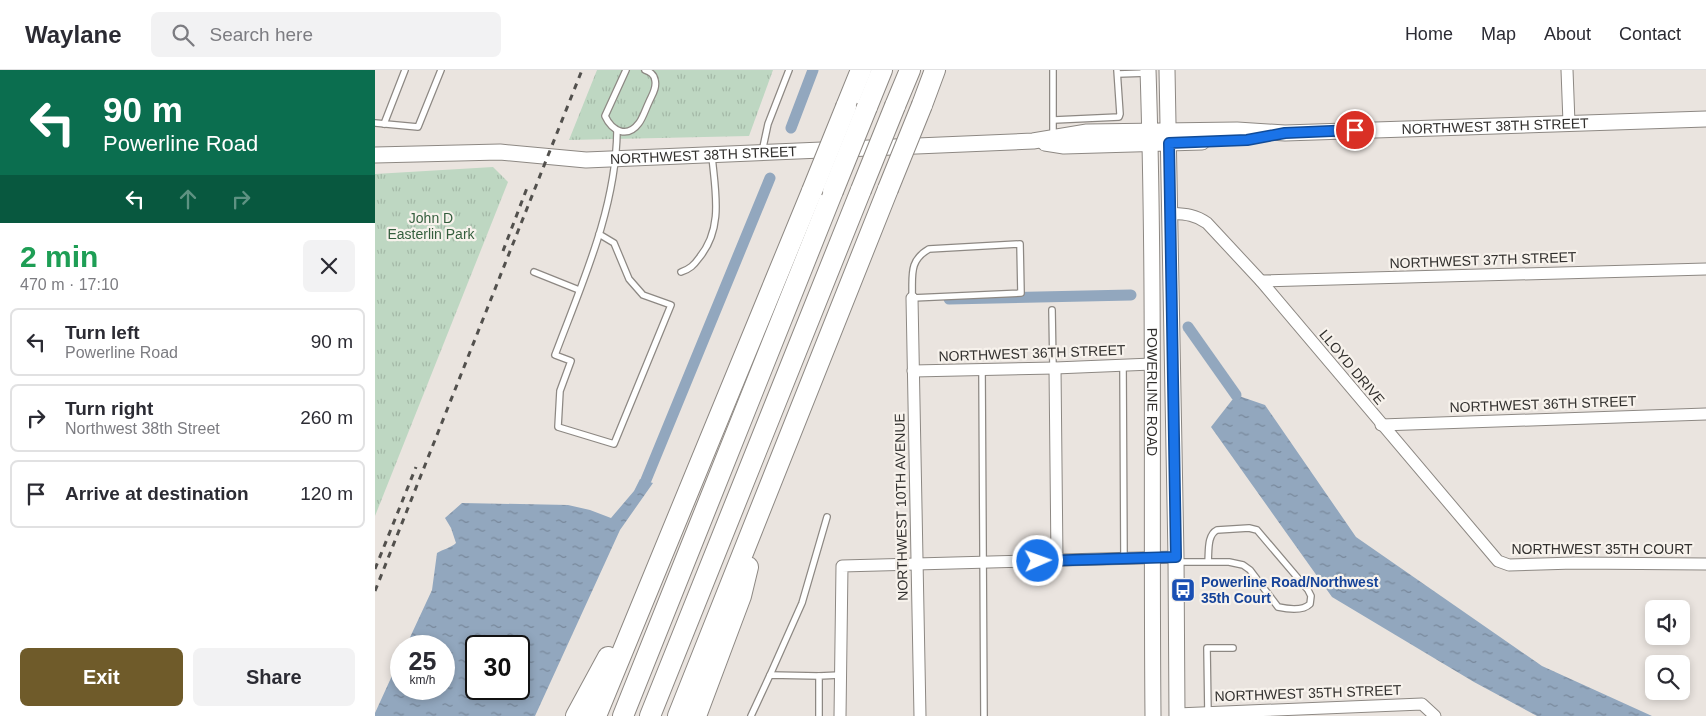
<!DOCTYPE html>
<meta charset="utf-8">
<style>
:root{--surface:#fff;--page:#f2f2f3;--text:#2b2b33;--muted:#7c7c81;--line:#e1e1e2;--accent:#6f5b2a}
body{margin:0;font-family:Arial,sans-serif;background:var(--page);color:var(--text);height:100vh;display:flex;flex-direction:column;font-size:19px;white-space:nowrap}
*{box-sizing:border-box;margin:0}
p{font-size:16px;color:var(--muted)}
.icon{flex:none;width:28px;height:28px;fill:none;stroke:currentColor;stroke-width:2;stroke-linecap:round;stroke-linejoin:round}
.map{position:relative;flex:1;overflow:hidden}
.side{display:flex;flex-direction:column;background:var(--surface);width:375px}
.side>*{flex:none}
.hud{background:#0b6e4f;color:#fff;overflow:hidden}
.fabs{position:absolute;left:1270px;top:530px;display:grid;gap:10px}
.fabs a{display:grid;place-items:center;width:45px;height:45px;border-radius:8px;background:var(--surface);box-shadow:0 2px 8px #0003;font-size:25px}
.speed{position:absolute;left:15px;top:565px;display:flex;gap:10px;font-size:25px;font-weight:700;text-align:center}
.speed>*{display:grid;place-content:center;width:65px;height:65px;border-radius:50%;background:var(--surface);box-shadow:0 2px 8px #0003;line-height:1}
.speed small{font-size:12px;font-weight:400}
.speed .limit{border:2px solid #111;border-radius:8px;background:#fff;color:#111}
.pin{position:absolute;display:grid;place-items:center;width:42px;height:42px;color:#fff;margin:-21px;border:2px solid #fff;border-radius:50%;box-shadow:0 1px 5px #0007}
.me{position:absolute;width:55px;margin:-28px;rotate:88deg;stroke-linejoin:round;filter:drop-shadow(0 0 4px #0008)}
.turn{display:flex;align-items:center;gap:18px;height:105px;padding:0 20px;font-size:22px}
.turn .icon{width:65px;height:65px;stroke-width:2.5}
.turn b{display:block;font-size:35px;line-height:42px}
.lanes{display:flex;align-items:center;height:48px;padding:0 20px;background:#0003;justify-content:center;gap:25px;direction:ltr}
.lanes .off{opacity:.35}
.round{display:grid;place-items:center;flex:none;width:52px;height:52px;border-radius:8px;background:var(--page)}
.head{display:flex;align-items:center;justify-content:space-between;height:85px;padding:0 20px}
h1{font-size:30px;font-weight:600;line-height:38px;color:#1e9e55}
.primary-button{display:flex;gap:10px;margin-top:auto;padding:10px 20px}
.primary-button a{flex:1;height:58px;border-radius:8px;background:var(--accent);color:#fff;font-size:20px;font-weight:600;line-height:58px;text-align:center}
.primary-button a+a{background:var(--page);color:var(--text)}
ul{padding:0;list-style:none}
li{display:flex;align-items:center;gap:15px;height:68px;margin:0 10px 8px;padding:0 10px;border:2px solid var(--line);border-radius:8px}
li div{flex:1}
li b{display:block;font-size:19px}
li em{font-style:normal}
header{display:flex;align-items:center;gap:30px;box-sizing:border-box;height:70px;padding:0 25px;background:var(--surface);border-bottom:1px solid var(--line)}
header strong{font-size:24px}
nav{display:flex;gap:28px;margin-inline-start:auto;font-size:18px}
.search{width:350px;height:45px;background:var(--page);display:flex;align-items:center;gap:12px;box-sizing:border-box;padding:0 18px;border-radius:8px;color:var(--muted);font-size:19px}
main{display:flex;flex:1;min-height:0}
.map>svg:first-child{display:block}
</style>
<header>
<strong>Waylane</strong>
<div class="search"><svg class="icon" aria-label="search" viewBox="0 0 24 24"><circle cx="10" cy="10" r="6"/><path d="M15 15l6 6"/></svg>Search here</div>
<nav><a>Home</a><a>Map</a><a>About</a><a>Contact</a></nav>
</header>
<main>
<section class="side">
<div class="hud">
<div class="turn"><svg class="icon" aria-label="left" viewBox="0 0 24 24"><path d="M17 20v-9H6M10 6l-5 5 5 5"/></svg><div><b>90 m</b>Powerline Road</div></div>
<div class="lanes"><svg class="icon" aria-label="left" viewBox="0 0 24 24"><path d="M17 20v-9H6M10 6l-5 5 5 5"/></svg><svg class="icon off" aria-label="ahead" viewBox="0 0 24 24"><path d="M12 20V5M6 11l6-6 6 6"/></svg><svg class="icon off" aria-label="right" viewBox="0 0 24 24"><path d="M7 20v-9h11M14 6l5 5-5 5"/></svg></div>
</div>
<div class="head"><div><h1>2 min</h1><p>470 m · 17:10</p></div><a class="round"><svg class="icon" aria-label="close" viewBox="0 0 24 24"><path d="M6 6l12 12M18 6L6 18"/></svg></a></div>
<ul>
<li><svg class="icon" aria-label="left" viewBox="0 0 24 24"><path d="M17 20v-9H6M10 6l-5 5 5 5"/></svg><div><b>Turn left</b><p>Powerline Road</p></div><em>90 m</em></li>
<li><svg class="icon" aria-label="right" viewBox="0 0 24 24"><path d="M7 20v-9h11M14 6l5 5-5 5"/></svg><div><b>Turn right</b><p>Northwest 38th Street</p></div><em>260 m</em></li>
<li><svg class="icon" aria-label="arrive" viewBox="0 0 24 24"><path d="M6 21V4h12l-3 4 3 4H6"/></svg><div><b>Arrive at destination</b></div><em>120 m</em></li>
</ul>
<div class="primary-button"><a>Exit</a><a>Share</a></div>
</section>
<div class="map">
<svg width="1331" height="646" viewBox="0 0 1331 646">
<defs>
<pattern id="park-tufts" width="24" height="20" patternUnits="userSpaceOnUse" patternTransform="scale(1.25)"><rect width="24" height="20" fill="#bed7c2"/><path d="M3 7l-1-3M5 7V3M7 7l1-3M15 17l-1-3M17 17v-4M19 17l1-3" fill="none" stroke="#a4b9a7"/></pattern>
<pattern id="water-ripples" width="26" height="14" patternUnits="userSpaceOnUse" patternTransform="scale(1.25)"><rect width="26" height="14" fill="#92a7be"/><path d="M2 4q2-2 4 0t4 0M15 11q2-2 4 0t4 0" fill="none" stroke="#78889b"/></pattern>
</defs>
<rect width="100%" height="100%" fill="#eae4df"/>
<g fill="url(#park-tufts)">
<polygon points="222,0 398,0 374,66 194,70"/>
<polygon points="118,97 133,112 0,446 0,104"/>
</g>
<g fill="url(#water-ripples)" fill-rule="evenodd">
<polygon points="861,325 890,335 981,467 1167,596 1277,646 1162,646 1099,612 957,527 836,357"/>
<path d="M265,409l13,4 -33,47 -85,186h-160v-3l26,-57v33h43v-43h-38l26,-56 5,-37c6,-4 14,-5 19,-10l-5,-15 -6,-10 17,-15 106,2 22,5 21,8 23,-27zM101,576h43v43h-43z"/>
</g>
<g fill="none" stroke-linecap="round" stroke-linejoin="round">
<g stroke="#92a7be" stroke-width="11">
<polyline points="416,58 438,0"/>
<polyline points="574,229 756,225"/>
<polyline points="813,257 861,325"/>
<polyline points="271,410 395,108"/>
</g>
<defs>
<g id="lane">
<path d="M251,0l-21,46c7,15 22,23 34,7 4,-5 7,-15 10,-21 3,-7 8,-14 6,-22 -1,-6 -5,-8 -10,-10"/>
<polyline points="743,4 773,3"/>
<polyline points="679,50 744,47 745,44 742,0"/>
<polyline points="0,53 43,57 66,0"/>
<polyline points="9,54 30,0"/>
<polyline points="678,67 678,0"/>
<polyline points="387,82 393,54 414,0"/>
<path d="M224,164l15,9 15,36 14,16 28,10 -57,139 -56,-17 2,-36 11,-30 -16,-6c27,-72 61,-146 62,-224"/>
<path d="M645,174l1,49 -109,5c1,-22 -4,-37 17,-49z"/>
<polyline points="159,202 204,220"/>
<path d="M306,202c9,-3 13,-7 18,-14 25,-30 16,-67 13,-102"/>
<polyline points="677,240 678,298"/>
<polyline points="748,295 749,488"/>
<polyline points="607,300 609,646"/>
<path d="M803,492h51l14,3 7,5 28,37c9,2 25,4 32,-3l1,-8 -3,-6 -51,-60 -8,-2 -32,2c-10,5 -8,21 -9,32"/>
<polyline points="395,605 427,533 452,447"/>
<polyline points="833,644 832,578 858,578"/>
<polyline points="376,646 395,605 444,606"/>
<polyline points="444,646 444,606 465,605"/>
</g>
<g id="street">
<polyline points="1192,0 1194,53"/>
<path d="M794,143c15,1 26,1 38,10l54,58 237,280 11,4 65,-2 132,1"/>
<polyline points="886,211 1331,199"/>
<polyline points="537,228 545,646"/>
<polyline points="680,298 682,490"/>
<polyline points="538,301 680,298 777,294"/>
<polyline points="1006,355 1331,344"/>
<polyline points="802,644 1047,634 1060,646"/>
<polyline points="465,646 467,496 801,487"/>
</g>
<g id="secondary">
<path id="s1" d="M773,0c7,215 3,431 5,646"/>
<polyline points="792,0 801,487 802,646"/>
<polyline points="670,73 689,76 827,72"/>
<path id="s2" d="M0,85l125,-3 86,8 447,-19 54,-9 150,-2 48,3 421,-14"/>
</g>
<g id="highway">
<polyline points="547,35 560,0"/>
<polyline points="520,36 535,0"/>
<polyline points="471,37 486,0"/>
<polyline points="492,37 507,0"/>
<polyline points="201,646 233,587"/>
<polyline points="221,646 437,121"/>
<polyline points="248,646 458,121"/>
<polyline points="275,646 486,120"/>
<polyline points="303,646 513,119"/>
<polyline points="321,646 366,526 373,497"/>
</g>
</defs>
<use href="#lane" stroke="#8d8883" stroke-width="8"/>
<use href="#street" stroke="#8d8883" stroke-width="13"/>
<use href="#secondary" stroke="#8d8883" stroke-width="17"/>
<use href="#highway" stroke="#8d8883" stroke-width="22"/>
<use href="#lane" stroke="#fff" stroke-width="5.5"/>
<use href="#street" stroke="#fff" stroke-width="11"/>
<use href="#secondary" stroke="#fff" stroke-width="15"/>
<use href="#highway" stroke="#fff" stroke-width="20"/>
<g stroke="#52504d" stroke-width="3" stroke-dasharray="6 6" stroke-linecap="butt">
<polyline points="128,181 152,118"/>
<polyline points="0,499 41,397"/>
<polyline points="0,521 207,0"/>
</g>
<defs>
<g id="highway-bridge">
<polyline points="513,119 547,35"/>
<polyline points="486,120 520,36"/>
<polyline points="437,121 471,37"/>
<polyline points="458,121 492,37"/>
</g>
</defs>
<use href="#highway-bridge" stroke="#8d8883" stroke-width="22" stroke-linecap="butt"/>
<use href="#highway-bridge" stroke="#fff" stroke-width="20"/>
</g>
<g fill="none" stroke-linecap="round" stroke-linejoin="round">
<defs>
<polyline id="route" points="663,491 801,487 794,73 872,70 910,63 980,60"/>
</defs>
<use href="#route" stroke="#114b97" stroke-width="12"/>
<use href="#route" stroke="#1a73e8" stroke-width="9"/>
</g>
<defs>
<symbol id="bus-square" viewBox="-11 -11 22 22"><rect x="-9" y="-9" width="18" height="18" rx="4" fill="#1a4fb4" stroke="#f7f2ec"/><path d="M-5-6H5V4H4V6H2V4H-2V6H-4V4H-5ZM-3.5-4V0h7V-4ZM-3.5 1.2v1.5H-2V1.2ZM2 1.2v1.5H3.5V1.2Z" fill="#fff"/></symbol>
</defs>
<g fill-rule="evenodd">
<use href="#bus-square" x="794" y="506" width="28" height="28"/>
</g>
<g text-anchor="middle" stroke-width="4.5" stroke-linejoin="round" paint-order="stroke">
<g font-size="14" fill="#32302e" stroke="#f7f2ec">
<text dy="5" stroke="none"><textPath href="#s2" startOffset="1122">NORTHWEST 38TH STREET</textPath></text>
<text dy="5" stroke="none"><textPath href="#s2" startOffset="329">NORTHWEST 38TH STREET</textPath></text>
<text transform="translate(1108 190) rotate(-2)" y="5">NORTHWEST 37TH STREET</text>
<text transform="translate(657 283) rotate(-2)" y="5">NORTHWEST 36TH STREET</text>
<text transform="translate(977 297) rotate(50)" y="5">LLOYD DRIVE</text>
<text dy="5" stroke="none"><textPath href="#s1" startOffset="322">POWERLINE ROAD</textPath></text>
<text transform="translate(1168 334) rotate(-2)" y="5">NORTHWEST 36TH STREET</text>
<text transform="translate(526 437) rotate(-91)" y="5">NORTHWEST 10TH AVENUE</text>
<text x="1227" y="484">NORTHWEST 35TH COURT</text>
<text transform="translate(933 623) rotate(-2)" y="5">NORTHWEST 35TH STREET</text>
</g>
<g font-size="14" fill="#345e3d" stroke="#f7f2ec">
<text x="56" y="153">John D<tspan x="56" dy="16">Easterlin Park</tspan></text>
</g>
<g font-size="14" font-weight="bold" fill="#164399" stroke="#f7f2ec" text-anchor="start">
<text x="826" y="517">Powerline Road/Northwest<tspan x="826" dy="16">35th Court</tspan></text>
</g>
</g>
</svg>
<div class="fabs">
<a><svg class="icon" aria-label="sound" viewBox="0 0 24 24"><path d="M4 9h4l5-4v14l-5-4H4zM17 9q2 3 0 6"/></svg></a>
<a><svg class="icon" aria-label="search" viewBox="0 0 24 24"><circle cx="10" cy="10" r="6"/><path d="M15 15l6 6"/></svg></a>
</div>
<div class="speed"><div>25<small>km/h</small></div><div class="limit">30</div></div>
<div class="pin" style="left:980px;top:60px;background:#d93025"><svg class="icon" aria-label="arrive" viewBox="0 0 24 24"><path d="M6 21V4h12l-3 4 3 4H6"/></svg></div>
<svg class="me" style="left:663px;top:491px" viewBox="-20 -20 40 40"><circle r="17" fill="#1a73e8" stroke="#fff" stroke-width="3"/><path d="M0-11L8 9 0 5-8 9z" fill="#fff"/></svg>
</div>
</main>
